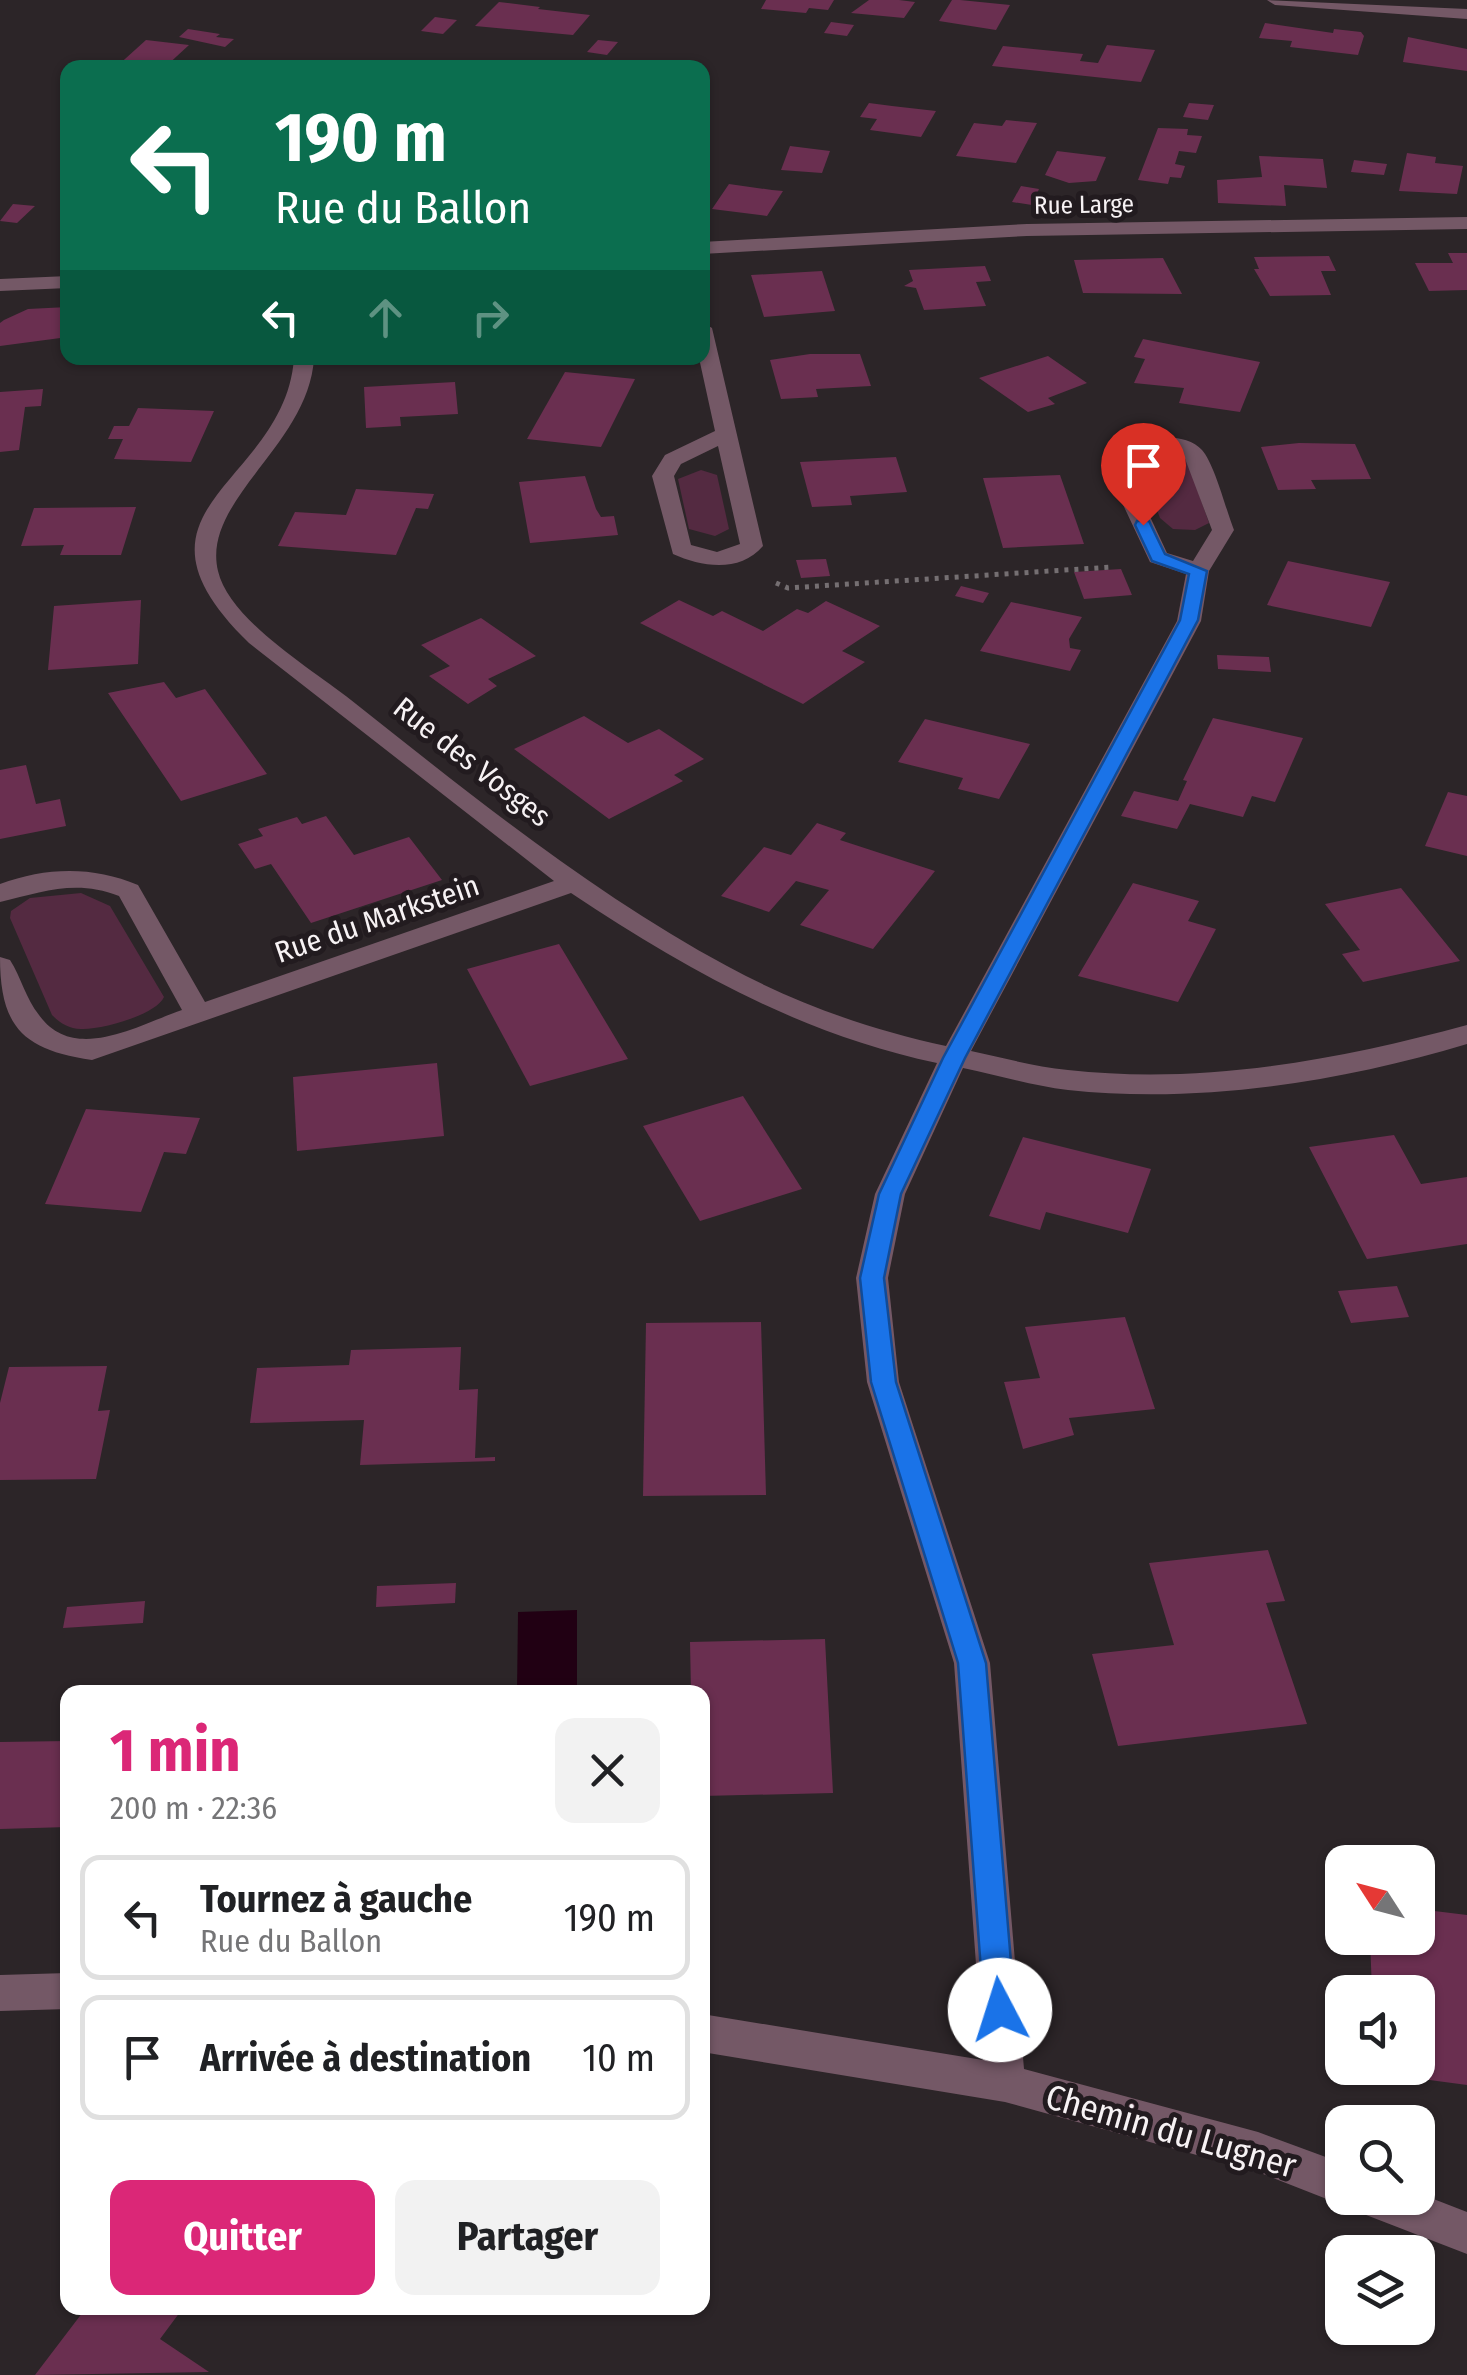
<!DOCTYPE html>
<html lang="fr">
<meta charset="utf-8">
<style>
:root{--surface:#fff;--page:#f2f2f2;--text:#202124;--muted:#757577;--line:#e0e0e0;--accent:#db2777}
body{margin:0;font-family:"Fira Sans Condensed",sans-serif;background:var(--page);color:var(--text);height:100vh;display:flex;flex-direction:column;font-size:38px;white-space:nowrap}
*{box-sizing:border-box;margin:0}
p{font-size:32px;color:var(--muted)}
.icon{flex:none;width:55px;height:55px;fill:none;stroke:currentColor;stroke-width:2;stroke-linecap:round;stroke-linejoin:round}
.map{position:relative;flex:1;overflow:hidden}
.panel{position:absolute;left:60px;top:1685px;width:650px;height:630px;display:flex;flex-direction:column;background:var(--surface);border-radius:20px;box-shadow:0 2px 8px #0004}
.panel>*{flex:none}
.hud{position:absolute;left:60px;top:60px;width:650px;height:305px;border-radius:20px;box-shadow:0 2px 8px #0004;background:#0b6e4f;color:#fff;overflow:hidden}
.needle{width:65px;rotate:306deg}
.tools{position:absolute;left:1325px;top:1845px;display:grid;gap:20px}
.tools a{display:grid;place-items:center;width:110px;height:110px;border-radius:20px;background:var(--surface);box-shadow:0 2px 8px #0004;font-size:50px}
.pin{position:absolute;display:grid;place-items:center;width:85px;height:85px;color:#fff;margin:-102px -42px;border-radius:50% 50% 50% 0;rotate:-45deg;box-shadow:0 0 10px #0007}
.pin .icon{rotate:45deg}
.me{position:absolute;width:110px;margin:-55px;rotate:355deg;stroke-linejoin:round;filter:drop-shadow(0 0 8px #0008)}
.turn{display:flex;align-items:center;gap:35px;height:210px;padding:0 50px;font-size:45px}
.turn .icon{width:130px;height:130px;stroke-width:2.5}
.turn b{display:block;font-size:70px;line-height:85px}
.lanes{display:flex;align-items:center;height:95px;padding:0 50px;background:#0003;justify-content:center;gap:50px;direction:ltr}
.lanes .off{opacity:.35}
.round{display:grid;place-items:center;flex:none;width:105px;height:105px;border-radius:20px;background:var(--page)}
.headline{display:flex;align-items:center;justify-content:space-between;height:170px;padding:0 50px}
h1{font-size:60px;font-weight:700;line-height:75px;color:var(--accent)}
.button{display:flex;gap:20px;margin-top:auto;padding:20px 50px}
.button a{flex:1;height:115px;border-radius:20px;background:var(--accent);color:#fff;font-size:40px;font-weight:700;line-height:115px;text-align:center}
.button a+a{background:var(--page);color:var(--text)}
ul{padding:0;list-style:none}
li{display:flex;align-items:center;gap:30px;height:125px;margin:0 20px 15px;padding:0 30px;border:5px solid var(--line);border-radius:20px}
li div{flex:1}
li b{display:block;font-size:38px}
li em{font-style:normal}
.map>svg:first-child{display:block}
</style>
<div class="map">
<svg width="1467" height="2375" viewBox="0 0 1467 2375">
<rect width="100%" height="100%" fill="#2c2528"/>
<g fill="#542a41">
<polygon points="1165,455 1187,460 1209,523 1195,530 1173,529 1160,518 1140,464"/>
<polygon points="701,470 717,475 729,529 715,536 689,529 678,479"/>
<path d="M81,893l29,13 54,91c-8,18 -63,33 -83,32 -12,0 -21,-6 -29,-14l-42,-97 1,-7 19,-13z"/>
</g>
<polygon fill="#210013" points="577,1610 577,1692 517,1692 518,1612"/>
<g fill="#6a2f50">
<polygon points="766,0 834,0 828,10 809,8 806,13 761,9"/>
<polygon points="869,0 899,0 915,2 904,18 851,13"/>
<polygon points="952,0 960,0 1010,5 996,30 939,21"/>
<polygon points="499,2 540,7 538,9 590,15 573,35 475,26"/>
<polygon points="435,17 457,20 443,34 421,31"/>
<polygon points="831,22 854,25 847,36 824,33"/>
<polygon points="1265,23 1333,33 1334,29 1361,32 1364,36 1358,55 1290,47 1292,41 1259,38"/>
<polygon points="188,29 220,34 216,37 234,39 225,47 179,37"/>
<polygon points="1408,37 1467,49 1467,71 1403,62"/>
<polygon points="146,40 189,45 164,68 115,68"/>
<polygon points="598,40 618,42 607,55 587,52"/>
<polygon points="1107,45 1155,50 1141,82 992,66 1003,46 1083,54 1080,61 1098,63"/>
<polygon points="869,103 892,106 936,111 921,137 870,130 877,119 860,117"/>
<polygon points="1189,103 1214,105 1208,120 1183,117"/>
<polygon points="1006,120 1037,123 1016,163 956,156 974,123 1002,126"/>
<polygon points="1158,128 1188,129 1187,135 1202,136 1196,153 1179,151 1175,164 1185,166 1181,178 1170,177 1168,184 1138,180"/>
<polygon points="790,146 830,151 822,173 781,170"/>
<polygon points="1057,151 1106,157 1096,181 1069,183 1045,175"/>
<polygon points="1407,153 1436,157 1435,163 1463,166 1457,194 1399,191"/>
<polygon points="1259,156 1323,159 1327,188 1284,185 1286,206 1218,203 1217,180 1262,177"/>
<polygon points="1354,160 1387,164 1384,175 1351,172"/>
<polygon points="729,184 772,190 783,191 767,216 712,209"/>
<polygon points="1021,186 1039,189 1032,205 1012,202"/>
<polygon points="13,204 35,206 17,223 0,221"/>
<polygon points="1448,253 1467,253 1467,290 1429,291 1415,263 1453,263"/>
<polygon points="1329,256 1336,271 1321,271 1331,295 1270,296 1254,269 1259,269 1254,257"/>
<polygon points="1163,258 1182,294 1083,293 1074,260"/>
<polygon points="985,266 991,281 976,282 986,306 924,310 916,288 904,286 913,281 909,270"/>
<polygon points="822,271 835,311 764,317 751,275"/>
<polygon points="68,307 68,337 0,346 0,323 4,320 28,309"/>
<polygon points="1143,339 1260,362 1240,412 1179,403 1184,388 1134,383 1145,359 1134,357"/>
<polygon points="810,354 860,354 871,386 816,389 818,397 781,399 770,360"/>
<polygon points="1048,356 1087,383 1048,398 1055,404 1028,412 979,378"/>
<polygon points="565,372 635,379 601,447 527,439"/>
<polygon points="455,382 458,414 400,417 401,426 366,428 364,387"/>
<polygon points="43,389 41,406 25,407 19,450 0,452 0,392"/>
<polygon points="138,408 214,411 191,462 114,459 123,439 108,439 114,426 129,426"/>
<polygon points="1299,443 1355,444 1371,479 1311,480 1316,489 1278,490 1261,447"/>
<polygon points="896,457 907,492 850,496 852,505 812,507 800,462"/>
<polygon points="1060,475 1084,544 1003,548 983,478"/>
<polygon points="585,476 596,509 601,517 614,516 618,535 530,543 519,482"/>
<polygon points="356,489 434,494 428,509 416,508 396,555 278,546 295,512 346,515"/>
<polygon points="136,507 121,555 60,555 64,545 21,546 34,508"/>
<polygon points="826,559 830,576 801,578 796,560"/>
<polygon points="1288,561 1390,582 1371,627 1267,605"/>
<polygon points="1121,569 1132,595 1084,599 1074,572"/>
<polygon points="961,586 989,593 983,603 955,596"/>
<polygon points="141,600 138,664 48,670 54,606"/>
<polygon points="679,600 713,616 722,611 763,631 797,609 808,613 826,601 880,626 842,651 865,662 803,704 640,623"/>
<polygon points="1011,602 1082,617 1069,639 1070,648 1081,650 1070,671 980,651"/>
<polygon points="481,618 536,656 488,679 497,686 468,704 429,676 450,666 421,645"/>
<polygon points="1217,655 1269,657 1271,672 1218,669"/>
<polygon points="164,682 176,698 205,689 267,774 181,801 108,693"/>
<polygon points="584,716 628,743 659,729 704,759 674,775 683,781 609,819 514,749"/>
<polygon points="1213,718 1303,738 1275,802 1252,796 1243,817 1190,804 1177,829 1121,816 1134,791 1178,801 1187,781 1183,780"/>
<polygon points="925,719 1030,744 999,799 958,789 963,778 898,762"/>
<polygon points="26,765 36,804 60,799 66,826 0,839 0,770"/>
<polygon points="1448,792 1467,796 1467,856 1425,846"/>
<polygon points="326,816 354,855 409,837 442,880 311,923 271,864 255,869 238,844 263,836 258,829 297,817 302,824"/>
<polygon points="817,823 846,833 840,840 935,871 873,949 800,925 829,890 796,881 769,912 721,896 764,847 791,855"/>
<polygon points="1133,883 1199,901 1188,921 1216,929 1178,1002 1078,976"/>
<polygon points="1401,888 1460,961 1363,982 1342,954 1360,950 1325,904"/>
<polygon points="559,944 628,1059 530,1086 467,969"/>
<polygon points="437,1063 444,1136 297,1151 293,1077"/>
<polygon points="743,1096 802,1189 700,1221 643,1126"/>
<polygon points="86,1109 200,1118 186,1154 164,1152 141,1212 45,1204"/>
<polygon points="1394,1135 1421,1184 1467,1177 1467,1244 1367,1259 1309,1147"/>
<polygon points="1023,1137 1151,1169 1128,1233 1046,1212 1040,1230 989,1216"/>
<polygon points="1397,1286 1409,1317 1351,1323 1338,1291"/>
<polygon points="1125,1317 1155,1409 1069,1418 1074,1435 1023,1449 1004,1382 1040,1378 1025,1327"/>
<polygon points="761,1322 766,1495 643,1496 646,1323"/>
<polygon points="461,1347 459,1390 478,1389 475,1458 495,1457 495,1461 360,1465 364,1420 250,1423 257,1368 349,1365 351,1350"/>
<polygon points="107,1366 98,1411 110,1410 96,1479 0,1480 0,1403 9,1367"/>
<polygon points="1268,1550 1285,1601 1266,1603 1307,1724 1118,1746 1092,1654 1174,1645 1149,1563"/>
<polygon points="456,1583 455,1603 376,1607 377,1586"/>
<polygon points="145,1601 143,1623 63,1628 67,1607"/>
<polygon points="825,1639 833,1793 702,1796 702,1692 691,1692 690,1642"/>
<polygon points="68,1741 68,1827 0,1829 0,1742"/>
<polygon points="1418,1909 1467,1915 1467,2085 1407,2077 1406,2068 1418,2068 1418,1992 1372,1992 1370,1938 1418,1938"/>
<polygon points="86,2308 183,2308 160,2339 209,2372 35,2375"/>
</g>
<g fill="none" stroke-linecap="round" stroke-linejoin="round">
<polyline stroke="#756f72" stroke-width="5" stroke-dasharray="4 6" stroke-linecap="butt" points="776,583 788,588 1112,567"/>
<g fill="#745866" fill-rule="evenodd">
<polygon points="1267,0 1467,9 1467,19 1275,5"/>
<polygon points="1467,217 1467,229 1027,236 702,254 702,242 1027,224"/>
<polygon points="68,276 68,288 0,291 0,279"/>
<path d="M702,322l10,6 51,218c-23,27 -61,21 -90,8l-21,-78 13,-21 50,-24 -16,-73h3zM718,446l22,98 -23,8 -26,-7 -17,-69 7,-12z"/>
<path d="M294,358h20c-5,87 -113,142 -96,213 11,49 95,99 133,129 120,95 241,193 376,266 70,38 141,63 219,80l231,-425 9,-47 -36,-12 -48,-102c18,-22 80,-33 100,-10 13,15 24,60 32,80l-25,41 -8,50 -230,430c33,7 65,16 97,19 135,15 270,-10 399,-45v19c-127,38 -266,60 -399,46 -36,-4 -70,-15 -105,-22l-58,126 -17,84 11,104 91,281 34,406 234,63 84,31v35h76v-5l49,19v42l-106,-41 -6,-14 -13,6 -84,-33 -253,-70 -303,-50v-38l281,46 -29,-397 -87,-281 -11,-104 19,-84 62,-131c-137,-29 -250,-93 -366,-170l-479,167c-69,-10 -92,-33 -92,-103l10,3c11,17 16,39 29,55 35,49 99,10 143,-5l-63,-114c-43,-17 -77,-4 -119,6v-18c46,-17 93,-18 138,1l67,117 349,-121 -305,-238c-141,-137 36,-157 45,-285zM1151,450l33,6 28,74 -19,31 -26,-8 -43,-92z"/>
<polygon points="68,1973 68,2009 0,2011 0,1975"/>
</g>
</g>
<polygon fill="#1a73e8" stroke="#114b97" stroke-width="2.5" points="1137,521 1149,521 1165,554 1207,571 1198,620 965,1058 901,1194 884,1278 896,1382 986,1663 1015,2010 1010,2020 1000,2024 989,2020 984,2010 958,1663 871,1382 860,1278 879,1194 943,1058 1180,620 1189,574 1152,561 1135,525"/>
<g text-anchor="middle" stroke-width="10" stroke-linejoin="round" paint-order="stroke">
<g font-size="25" fill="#f7f2f4" stroke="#221b1f">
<text transform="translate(1084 204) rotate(-1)" y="9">Rue Large</text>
</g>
<g font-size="30" fill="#f7f2f4" stroke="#221b1f">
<text transform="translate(472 762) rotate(38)" y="10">Rue des Vosges</text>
<text transform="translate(377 919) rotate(-19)" y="10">Rue du Markstein</text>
</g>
<g font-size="35" fill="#f7f2f4" stroke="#221b1f">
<text transform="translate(1171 2131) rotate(16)" y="12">Chemin du Lugner</text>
</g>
</g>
</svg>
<div class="tools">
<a><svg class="needle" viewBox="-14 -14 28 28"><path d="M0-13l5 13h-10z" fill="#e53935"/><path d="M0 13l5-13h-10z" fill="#757577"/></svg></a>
<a><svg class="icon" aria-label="sound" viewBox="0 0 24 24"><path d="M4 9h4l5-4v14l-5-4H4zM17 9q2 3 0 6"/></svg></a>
<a><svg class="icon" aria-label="search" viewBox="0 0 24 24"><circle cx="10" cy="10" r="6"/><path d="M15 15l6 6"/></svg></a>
<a><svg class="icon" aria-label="layers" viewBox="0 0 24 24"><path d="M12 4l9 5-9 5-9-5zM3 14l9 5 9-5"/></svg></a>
</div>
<div class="pin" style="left:1143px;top:525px;background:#d93025"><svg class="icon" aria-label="arrive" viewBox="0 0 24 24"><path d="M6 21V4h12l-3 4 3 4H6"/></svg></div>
<svg class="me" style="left:1000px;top:2010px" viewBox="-20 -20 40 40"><circle r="19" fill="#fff"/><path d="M0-13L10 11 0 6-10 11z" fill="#1a73e8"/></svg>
<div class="hud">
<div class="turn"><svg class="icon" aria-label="left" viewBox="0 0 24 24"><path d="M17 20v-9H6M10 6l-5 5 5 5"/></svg><div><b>190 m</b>Rue du Ballon</div></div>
<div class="lanes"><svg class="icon" aria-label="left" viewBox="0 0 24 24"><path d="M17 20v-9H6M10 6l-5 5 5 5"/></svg><svg class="icon off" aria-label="ahead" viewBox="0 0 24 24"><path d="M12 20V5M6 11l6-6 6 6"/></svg><svg class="icon off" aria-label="right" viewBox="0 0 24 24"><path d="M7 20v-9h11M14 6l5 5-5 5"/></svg></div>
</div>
<section class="panel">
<div class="headline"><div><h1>1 min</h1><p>200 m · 22:36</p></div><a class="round"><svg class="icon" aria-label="close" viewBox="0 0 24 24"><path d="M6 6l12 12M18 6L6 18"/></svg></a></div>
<ul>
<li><svg class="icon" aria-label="left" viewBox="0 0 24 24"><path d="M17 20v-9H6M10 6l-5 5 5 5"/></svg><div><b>Tournez à gauche</b><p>Rue du Ballon</p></div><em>190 m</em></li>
<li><svg class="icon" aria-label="arrive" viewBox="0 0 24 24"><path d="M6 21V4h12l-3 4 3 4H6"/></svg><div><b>Arrivée à destination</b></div><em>10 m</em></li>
</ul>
<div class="button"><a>Quitter</a><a>Partager</a></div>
</section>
</div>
